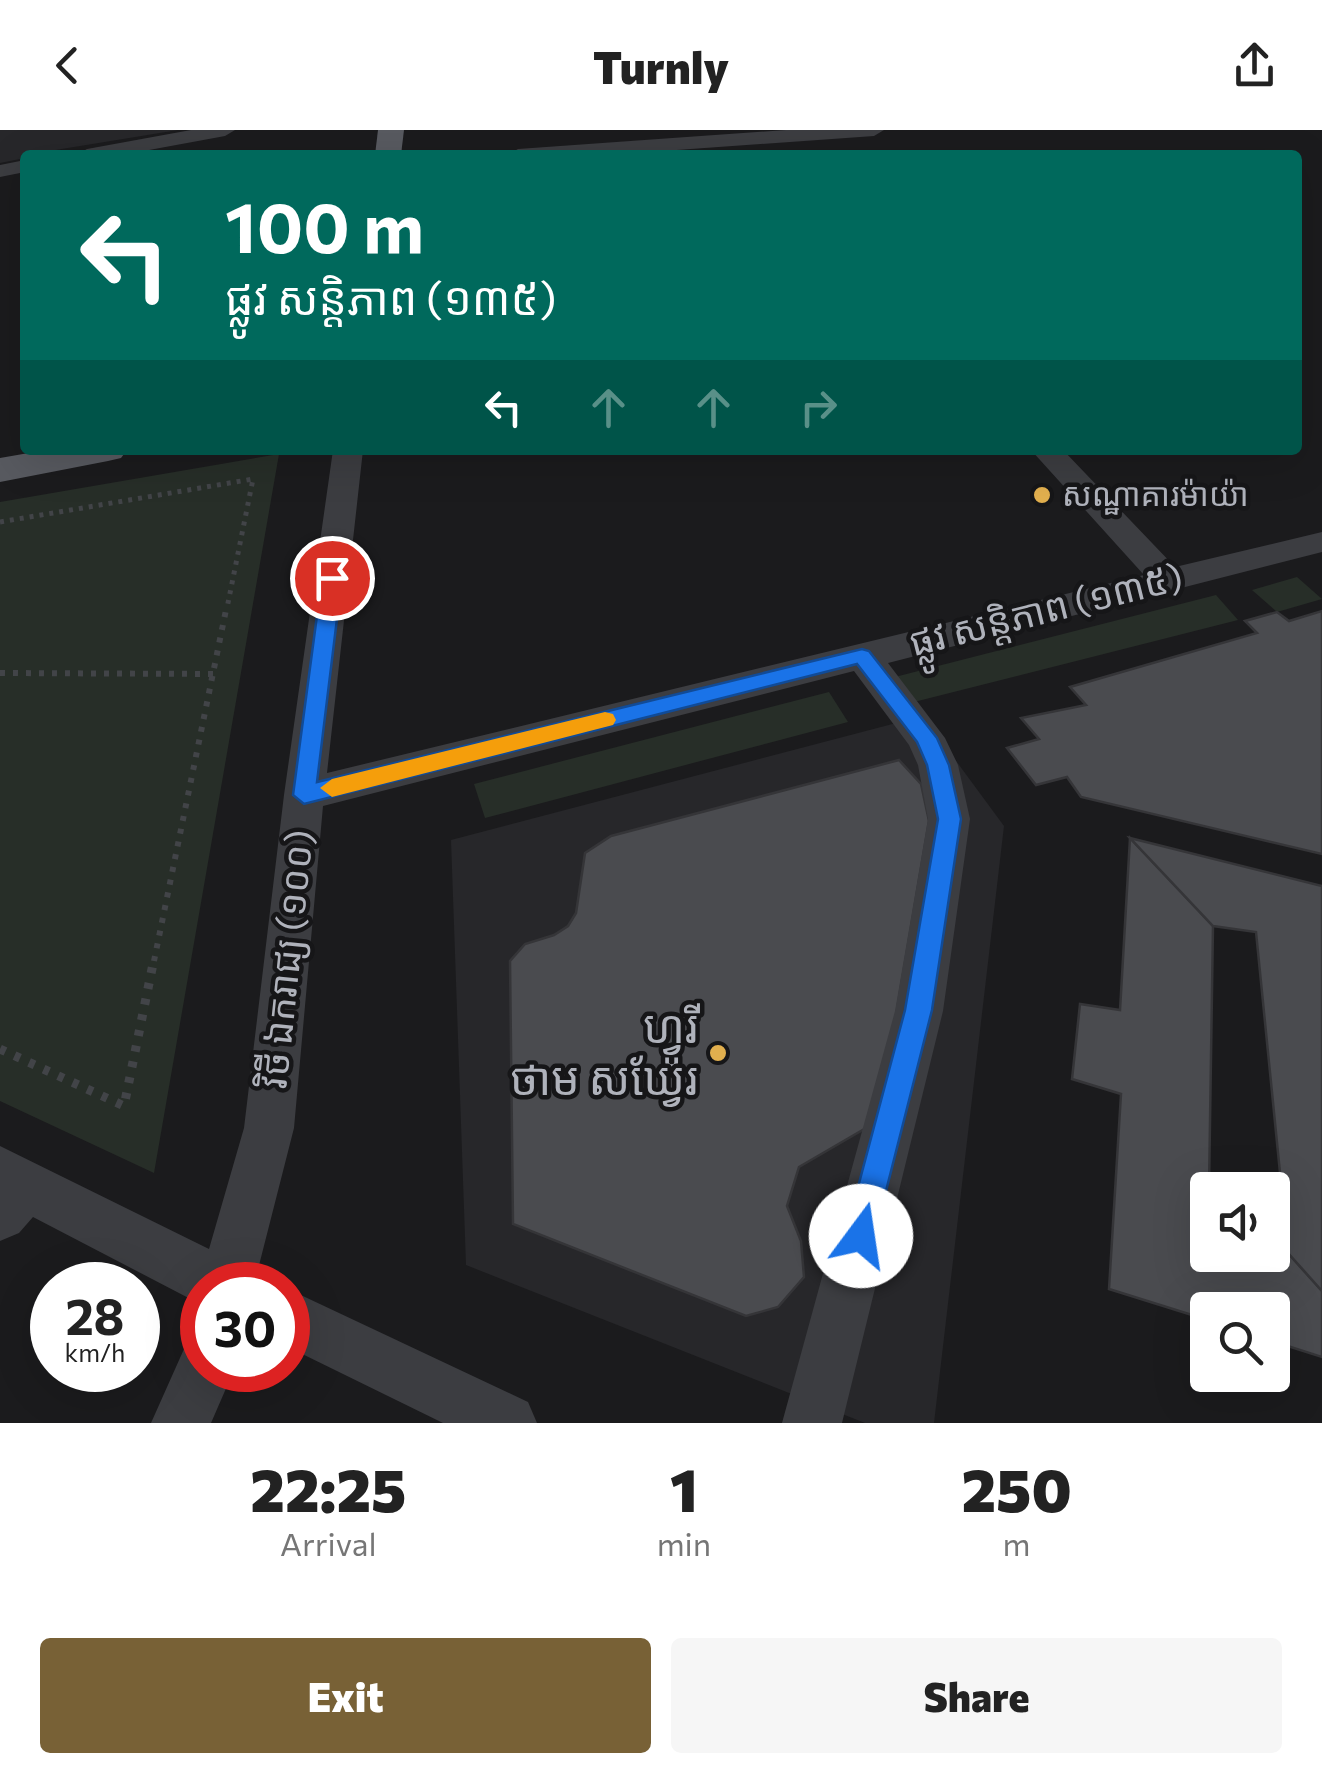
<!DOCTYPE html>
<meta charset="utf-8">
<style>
:root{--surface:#fff;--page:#f6f6f6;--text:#222;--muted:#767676;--accent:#786136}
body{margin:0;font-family:Commissioner,"Noto Sans Khmer",sans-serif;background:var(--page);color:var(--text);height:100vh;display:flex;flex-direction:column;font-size:38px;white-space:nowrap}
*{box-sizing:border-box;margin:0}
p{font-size:32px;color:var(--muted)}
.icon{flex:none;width:55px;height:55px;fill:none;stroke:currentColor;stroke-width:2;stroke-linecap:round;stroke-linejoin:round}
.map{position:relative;height:1293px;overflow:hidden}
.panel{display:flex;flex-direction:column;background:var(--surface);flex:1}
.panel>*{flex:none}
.top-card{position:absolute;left:20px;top:20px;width:1282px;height:305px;border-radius:10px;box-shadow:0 10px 40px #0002;background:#00695c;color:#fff;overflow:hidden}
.buttons{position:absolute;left:1190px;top:1042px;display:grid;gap:20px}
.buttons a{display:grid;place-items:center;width:100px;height:100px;border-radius:10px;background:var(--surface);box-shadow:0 10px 40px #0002;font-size:50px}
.speed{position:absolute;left:30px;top:1132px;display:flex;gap:20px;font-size:50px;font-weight:700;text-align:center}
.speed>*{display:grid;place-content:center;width:130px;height:130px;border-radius:50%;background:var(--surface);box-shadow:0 10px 40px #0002;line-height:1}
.speed small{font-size:25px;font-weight:400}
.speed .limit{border:15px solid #d22;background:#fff;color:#111}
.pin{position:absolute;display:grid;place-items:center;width:85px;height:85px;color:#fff;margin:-42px;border:5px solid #fff;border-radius:50%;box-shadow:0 2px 10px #0007}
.me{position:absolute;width:110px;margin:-55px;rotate:14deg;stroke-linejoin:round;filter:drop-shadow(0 0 8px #0008)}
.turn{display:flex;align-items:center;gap:35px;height:210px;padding:0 40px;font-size:45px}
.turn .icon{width:130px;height:130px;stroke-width:2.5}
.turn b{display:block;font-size:70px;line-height:85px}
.lanes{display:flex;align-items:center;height:95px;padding:0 40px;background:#0003;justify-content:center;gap:50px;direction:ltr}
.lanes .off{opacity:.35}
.eta{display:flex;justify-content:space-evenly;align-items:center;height:170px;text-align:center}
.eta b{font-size:60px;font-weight:800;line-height:70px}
.action{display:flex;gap:20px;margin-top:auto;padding:20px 40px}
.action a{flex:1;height:115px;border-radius:10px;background:var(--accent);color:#fff;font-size:40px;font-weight:800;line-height:115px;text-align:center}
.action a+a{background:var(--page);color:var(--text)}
header{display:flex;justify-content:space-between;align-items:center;height:130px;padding:0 40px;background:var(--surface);font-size:45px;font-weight:800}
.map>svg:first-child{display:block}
</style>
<header><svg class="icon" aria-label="back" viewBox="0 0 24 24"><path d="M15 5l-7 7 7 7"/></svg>Turnly<svg class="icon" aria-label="share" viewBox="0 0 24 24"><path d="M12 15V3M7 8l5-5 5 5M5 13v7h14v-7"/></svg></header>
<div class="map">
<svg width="1322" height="1293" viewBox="0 0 1322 1293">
<rect width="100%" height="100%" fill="#1b1b1d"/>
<g fill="#27272a">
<polygon points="0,0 178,0 25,25 25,28 0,33"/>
<polygon points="923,586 1004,696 934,1293 865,1293 466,1135 451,710"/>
</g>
<g fill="#272e28">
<polygon points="279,324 154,1043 0,971 0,372"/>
<polygon points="1297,447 1322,469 1277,482 1252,460"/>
<polygon points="1216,465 1238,490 910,573 891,548"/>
<polygon points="829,562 848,592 485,688 474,654"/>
</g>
<g fill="#4a4b4f" stroke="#353538" stroke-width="2.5">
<polygon points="1322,481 1322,724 1081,667 1067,647 1036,655 1007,618 1039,609 1021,588 1086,575 1070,557 1257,503 1245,491 1277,482 1289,491"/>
<polygon points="899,630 921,654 929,691 878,991 799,1037 787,1076 801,1111 804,1147 778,1177 746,1186 513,1094 510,831 525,814 554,805 568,796 576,783 585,723 611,706"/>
<polygon points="1130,708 1213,796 1208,1125 1272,1125 1272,1118 1288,1123 1322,1161 1322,1227 1272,1211 1272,1180 1208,1180 1208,1190 1109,1159 1121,964 1072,949 1080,874 1120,880"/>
<polygon points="1130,708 1322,756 1322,1161 1288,1123 1256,802 1213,796"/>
</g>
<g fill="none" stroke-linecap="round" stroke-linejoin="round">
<polyline stroke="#424448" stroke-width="5" stroke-dasharray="4 6" stroke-linecap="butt" points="0,392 253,349 227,478"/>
<g stroke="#424448" stroke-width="6" stroke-dasharray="5 8" stroke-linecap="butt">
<polyline points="0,543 216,544"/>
<polyline points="154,831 227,475"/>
</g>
<polyline stroke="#424448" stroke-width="9" stroke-dasharray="6 10" stroke-linecap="butt" points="0,919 124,976 154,829"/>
<g fill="#3c3d41" fill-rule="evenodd">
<polygon points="191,0 235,0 225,6 122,25 76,25 87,19"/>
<polygon points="786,0 884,0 874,6 607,25 507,25 518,19"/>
<polygon points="25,30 25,42 0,47 0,35"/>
<polygon points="333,320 363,320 327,643 1144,445 1031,320 1063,320 1175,437 1322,402 1322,422 888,533 945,608 958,635 970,689 943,881 842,1293 782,1293 895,881 928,689 918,635 909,615 854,541 323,676 294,998 254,1155 202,1155 202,1175 33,1087 19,1103 0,1111 0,1016 209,1119 244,998 284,665"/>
<polygon points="288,1159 528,1272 537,1293 443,1293 288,1217"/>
<polygon points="202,1212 202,1240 234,1240 211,1293 151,1293 184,1219"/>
</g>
<g fill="#585a60" fill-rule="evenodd">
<polygon points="378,0 404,0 401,25 375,25"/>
<polygon points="46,320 127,320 121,328 108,331 0,352 0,328"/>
</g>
</g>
<polygon fill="#1a73e8" stroke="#114b97" stroke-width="2.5" points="332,441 342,448 317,652 862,519 869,521 937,608 949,635 961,689 932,880 872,1116 861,1121 850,1116 845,1106 905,880 938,689 927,635 917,612 857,534 304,674 293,665 322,448"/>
<polygon fill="#f59e0b" points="605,582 613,584 616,590 613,595 332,667 320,658 332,649"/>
<g fill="#e1af4e" stroke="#161618" stroke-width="4">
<circle cx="1042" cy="365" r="10"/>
<circle cx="718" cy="923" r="10"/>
</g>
<g text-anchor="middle" stroke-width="9" stroke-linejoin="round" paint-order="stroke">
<g font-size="32" fill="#afb2bb" stroke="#161618" text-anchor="start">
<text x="1062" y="376">សណ្ឋាគារម៉ាយ៉ា</text>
</g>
<g font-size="38" fill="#afb2bb" stroke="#161618">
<text transform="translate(1046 480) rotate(-14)" y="13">ផ្លូវ សន្តិភាព (១៣៥)</text>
<text transform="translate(287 829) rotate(-84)" y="13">វិថី ឯករាជ្យ (១០០)</text>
</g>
<g font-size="45" fill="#afb2bb" stroke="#161618" text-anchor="end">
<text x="698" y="913">ហ្វូរី<tspan x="698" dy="52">ថាម សឃ្វែរ</tspan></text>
</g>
</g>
</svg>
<div class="buttons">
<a><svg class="icon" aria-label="sound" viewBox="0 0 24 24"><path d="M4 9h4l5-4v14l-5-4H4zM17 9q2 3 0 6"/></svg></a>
<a><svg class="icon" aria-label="search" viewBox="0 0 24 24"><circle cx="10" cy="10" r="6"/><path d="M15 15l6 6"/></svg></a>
</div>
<div class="speed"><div>28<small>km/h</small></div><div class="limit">30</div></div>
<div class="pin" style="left:332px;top:448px;background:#d93025"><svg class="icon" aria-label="arrive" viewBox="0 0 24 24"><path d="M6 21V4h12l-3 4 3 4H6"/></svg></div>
<svg class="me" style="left:861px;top:1106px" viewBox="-20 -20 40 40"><circle r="19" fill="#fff"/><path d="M0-13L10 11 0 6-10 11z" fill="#1a73e8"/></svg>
<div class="top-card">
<div class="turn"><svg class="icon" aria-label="left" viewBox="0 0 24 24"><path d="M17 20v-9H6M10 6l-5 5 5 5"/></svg><div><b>100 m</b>ផ្លូវ សន្តិភាព (១៣៥)</div></div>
<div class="lanes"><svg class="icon" aria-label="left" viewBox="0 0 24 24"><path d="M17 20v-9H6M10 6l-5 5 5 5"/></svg><svg class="icon off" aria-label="ahead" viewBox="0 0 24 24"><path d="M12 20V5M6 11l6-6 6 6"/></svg><svg class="icon off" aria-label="ahead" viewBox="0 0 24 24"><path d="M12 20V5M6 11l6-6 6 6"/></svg><svg class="icon off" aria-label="right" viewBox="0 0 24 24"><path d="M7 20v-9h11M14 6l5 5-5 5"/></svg></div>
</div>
</div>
<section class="panel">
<div class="eta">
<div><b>22:25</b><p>Arrival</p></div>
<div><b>1</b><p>min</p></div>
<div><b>250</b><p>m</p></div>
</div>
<div class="action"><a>Exit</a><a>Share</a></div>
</section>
